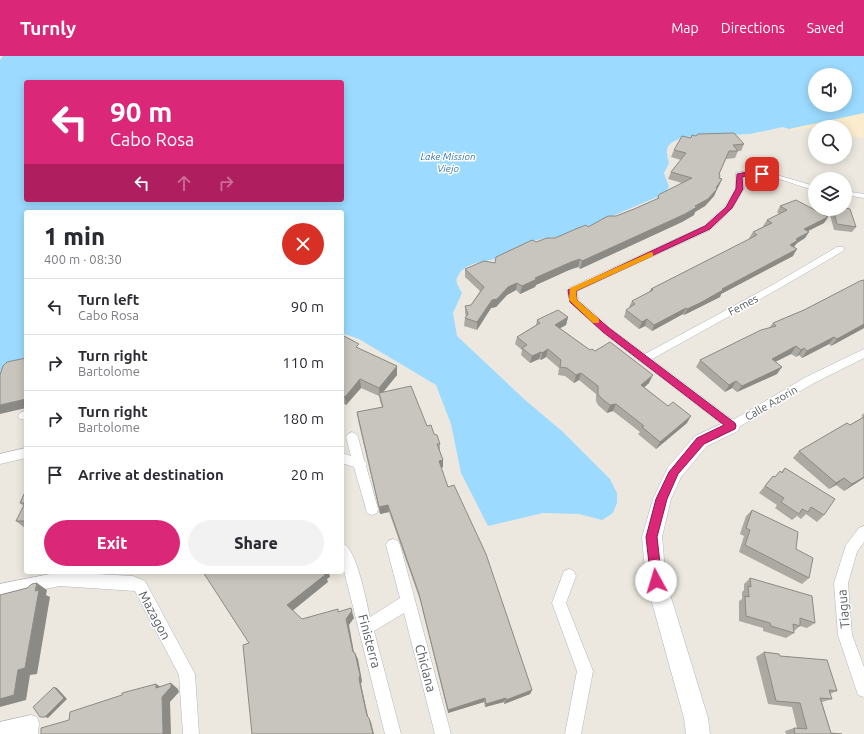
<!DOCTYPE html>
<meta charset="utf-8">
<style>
:root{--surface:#fff;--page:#f2f2f3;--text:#2b2b33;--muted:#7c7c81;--line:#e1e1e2;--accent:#db2777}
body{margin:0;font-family:Ubuntu,sans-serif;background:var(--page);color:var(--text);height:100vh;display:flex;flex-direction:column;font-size:15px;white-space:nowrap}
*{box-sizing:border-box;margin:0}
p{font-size:13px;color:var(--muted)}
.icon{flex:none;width:22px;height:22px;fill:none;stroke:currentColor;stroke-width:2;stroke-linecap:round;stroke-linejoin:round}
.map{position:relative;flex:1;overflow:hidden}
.details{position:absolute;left:24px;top:154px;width:320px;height:364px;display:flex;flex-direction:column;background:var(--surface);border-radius:4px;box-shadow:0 2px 10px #0003}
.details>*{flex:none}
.top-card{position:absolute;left:24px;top:24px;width:320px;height:122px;border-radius:4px;box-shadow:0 2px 10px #0003;background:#db2777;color:#fff;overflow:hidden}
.buttons{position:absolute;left:808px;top:12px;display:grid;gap:8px}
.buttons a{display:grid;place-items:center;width:44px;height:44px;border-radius:50%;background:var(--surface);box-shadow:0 2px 10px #0003;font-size:20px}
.pin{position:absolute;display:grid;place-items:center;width:34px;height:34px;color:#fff;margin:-17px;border-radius:8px;box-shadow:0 2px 6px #0006}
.me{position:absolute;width:44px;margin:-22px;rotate:354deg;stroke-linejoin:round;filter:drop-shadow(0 0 3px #0008)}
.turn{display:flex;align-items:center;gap:14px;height:84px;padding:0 20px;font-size:18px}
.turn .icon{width:52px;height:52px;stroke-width:2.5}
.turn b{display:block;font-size:28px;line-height:34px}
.lanes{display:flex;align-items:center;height:38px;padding:0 20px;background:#0003;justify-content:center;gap:20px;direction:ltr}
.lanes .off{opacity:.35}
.round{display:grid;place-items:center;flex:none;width:42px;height:42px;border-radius:21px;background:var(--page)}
.summary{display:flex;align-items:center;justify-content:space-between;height:68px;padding:0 20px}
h1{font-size:24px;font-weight:800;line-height:30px}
.action{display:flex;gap:8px;margin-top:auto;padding:8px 20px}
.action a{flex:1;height:46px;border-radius:24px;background:var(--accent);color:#fff;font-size:16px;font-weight:800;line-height:46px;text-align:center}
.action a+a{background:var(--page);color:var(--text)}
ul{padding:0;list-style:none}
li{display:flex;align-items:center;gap:12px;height:56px;padding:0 20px;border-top:1px solid var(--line)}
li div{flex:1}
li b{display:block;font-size:15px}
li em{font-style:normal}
header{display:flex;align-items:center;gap:24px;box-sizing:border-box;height:56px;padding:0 20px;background:var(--accent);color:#fff}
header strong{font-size:19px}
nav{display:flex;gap:22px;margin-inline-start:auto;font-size:14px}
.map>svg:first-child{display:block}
</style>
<header>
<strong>Turnly</strong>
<nav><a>Map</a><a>Directions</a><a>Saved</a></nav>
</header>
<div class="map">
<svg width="864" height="678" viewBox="0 0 864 678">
<rect width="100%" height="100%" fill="#ece8df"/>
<polygon fill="#faeccc" points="864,57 864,82 845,79 845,71 815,71 815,73 802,72 792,75 789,73"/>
<path fill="#9cdbff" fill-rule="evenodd" d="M3,0h861v57l-75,16 -6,-2 -33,7 -67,3c-16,7 -19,9 -14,26l-5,10 5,14 -5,7 -96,41c-13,3 -27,3 -40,7 -8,2 -14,9 -21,13 -15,8 -41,4 -49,21 -4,6 1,11 4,17l-9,20 4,23 67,63 39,33 47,47 7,14v10l-4,10 -11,7 -23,-6 -36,-1 -55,13 -27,-53 -10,-49 -15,-39 -77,-46 -17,-6v-121h-316v147l-26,15v-314zM815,19h30v30h-30zM26,26h316v118h-316z"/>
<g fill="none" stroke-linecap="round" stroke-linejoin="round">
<defs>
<g id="street">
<path d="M747,115c23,0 45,9 68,15v4c-22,-5 -49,-19 -72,-14l1,13 -13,21 -21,20 -133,61 1,8 32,29 35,26 129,-70 63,-37h6l1,2 -1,2 -63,37 -128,71 81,61 73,-43 58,-28v9l-50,25 -82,48 -4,-2 -126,-97 -32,-30 -3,-12 2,-2 135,-62 21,-20 11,-17v-16z"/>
<polygon points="845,135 864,138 864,142 845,139"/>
<polygon points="26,354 26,364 20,363 18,360 20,357"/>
<polygon points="352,376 356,378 358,381 364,404 367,408 366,410 378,453 377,457 372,459 367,457 366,453 354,411 342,407 342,397 351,400 346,381 348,378"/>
<polygon points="26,392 26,402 0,408 0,398"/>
<polygon points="864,470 864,486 857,496 848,527 852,579 864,611 864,641 858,639 838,579 834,527 846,489 859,472"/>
<path d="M393,483l5,2 2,4 51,189h-16l-31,-121 -30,18 27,103h-16l-43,-171v-20c15,5 24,58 28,74l30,-19 -14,-53 2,-4z"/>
<polygon points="569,513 574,515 576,520 566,547 593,615 581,678 565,678 577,615 552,547 564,515"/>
<polygon points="60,516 133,520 145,525 195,618 199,678 183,678 179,619 135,535 60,530 0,542 0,528"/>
<polygon points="31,659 37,661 39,667 38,678 0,678 0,666"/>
</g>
<polygon id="secondary" points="732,363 738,365 740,370 738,375 707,390 681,421 671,443 662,481 666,525 708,662 710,678 686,678 684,662 646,525 642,481 653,443 668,411 695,380"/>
</defs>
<use href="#street" stroke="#b2b6bb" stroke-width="1"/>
<use href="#secondary" stroke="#b3b7bd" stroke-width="1"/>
<use href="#street" fill="#fff" fill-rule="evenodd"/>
<use href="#secondary" fill="#fff" fill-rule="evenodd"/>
</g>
<g fill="#aca9a3">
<polygon points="691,82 744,88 741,95 738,95 735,102 726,103 719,118 720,120 719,122 722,123 719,130 716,134 714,140 705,150 695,156 694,159 682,166 580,213 578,211 569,214 536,229 535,231 520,238 516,234 507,239 496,251 491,252 477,274 464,270 465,262 466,261 465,257 465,250 471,249 480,235 465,221 465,213 495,207 536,186 555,182 588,171 634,153 657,143 658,140 682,127 668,123 671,116 681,104 671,101 674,94"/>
<polygon points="780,150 828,161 824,167 808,175 805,182 797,187 793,191 793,200 721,238 720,241 684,259 683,258 652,275 645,270 639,273 624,261 626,254 630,252 629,251 632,245 649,236 651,233 750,183 749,182 753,176 764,170 763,170 767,164 779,158 777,156"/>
<polygon points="831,153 833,153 856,171 852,176 834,174 829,155"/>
<polygon points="864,224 864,272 831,290 829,288 802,302 799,299 796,301 791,298 775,306 777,318 737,336 732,332 725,336 696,311 700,304 769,272 773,267 804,254"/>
<polygon points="568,261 566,269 560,272 590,294 595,295 649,327 644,331 687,367 656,393 638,378 640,376 613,355 607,357 598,349 596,345 596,338 579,324 574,327 565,320 558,319 559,312 546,301 541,304 539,303 530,307 521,299 522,294 515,288 517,281 536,269 537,264"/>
<polygon points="342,279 360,293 397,310 397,319 383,336 427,370 434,378 440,388 440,395 443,404 443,411 441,412 448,431 532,634 530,638 504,648 504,646 485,651 484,646 448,657 420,544 389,456 380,458 358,364 357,356 382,351 380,345 379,340 361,332 346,349 342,347"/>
<polygon points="864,357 864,422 844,435 836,429 829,433 793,402 799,395 850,369 863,361 861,360"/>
<polygon points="785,412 824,459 817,466 806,458 801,463 797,460 792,464 775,452 777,449 759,437 773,420 775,421 780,415 781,416"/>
<polygon points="26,434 26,473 16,465 24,450 20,447"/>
<polygon points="752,454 796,493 809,522 802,528 739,496 744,480 740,478 746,460"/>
<polygon points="750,522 815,567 807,572 800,570 794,575 794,577 786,582 763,575 763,572 739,565 739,545 742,543 742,536 744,534 744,528"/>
<polygon points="764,596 780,600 837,635 830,638 832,643 822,646 831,677 842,678 786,678 785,675 794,672 797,672 792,651 768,648 756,601"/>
</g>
<g fill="#8c8a85">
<polygon points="722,123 714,140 705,150 695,156 694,159 682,166 580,213 582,205 695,150 716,132"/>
<polygon points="828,161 824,167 800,179 804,173"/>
<polygon points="809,176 805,182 797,187 794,191 786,195 790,189 796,183"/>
<polygon points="797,193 793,200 721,238 720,241 684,259 687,253 722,233"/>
<polygon points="580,203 578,211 569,214 536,229 535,231 520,238 522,230 535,222 571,206"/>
<polygon points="517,227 516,234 507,239 496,251 491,252 477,274 477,266 492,244 508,231"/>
<polygon points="686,252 683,258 652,275 654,269"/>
<polygon points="568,261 566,269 553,276 555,269"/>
<polygon points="647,263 645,270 639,273 642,266"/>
<polygon points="864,268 864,272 831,290 837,283"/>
<polygon points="834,281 829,288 802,302 807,295"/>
<polygon points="796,290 791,298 767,310 772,303"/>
<polygon points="804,292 799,299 796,301 801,294"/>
<polygon points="548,293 546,301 541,304 542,297"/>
<polygon points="541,296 539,303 530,307 532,300"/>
<polygon points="397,310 397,319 380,340 379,332"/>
<polygon points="782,311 777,318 737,336 742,330"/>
<polygon points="581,317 579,324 574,327 576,319"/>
<polygon points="653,319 649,327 638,337 641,329"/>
<polygon points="360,323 361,332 346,349 345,341"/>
<polygon points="736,325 732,332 725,336 729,329"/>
<polygon points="26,343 26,352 0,358 0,349"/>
<polygon points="616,348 613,355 607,357 610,349"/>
<polygon points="691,360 687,367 656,393 660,386"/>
<polygon points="443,404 443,411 439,412 439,405"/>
<polygon points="864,421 864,422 844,435 852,428"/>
<polygon points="844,422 836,429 829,433 836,427"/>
<polygon points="388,449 389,456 380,458 379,451"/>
<polygon points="324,516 329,516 330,521 327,523 328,526 291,556 287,549"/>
<polygon points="37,527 47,534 46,539 50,541 37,618 30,619 26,644 0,651 0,643 18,614"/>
<polygon points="351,552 354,562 349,569 355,602 353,596 346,563"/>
<polygon points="355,597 358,603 362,625 361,628 369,665 367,660 359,623"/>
<polygon points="171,627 178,633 179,636 170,646 171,678 163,678 162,641"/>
<polygon points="156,628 164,633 156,632"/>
<polygon points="54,631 57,632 67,643 48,662 45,661"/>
<polygon points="532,634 530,638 504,648 506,644"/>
<polygon points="485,642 484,646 448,657 448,654"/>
<polygon points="506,642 504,646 485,651 486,648"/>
<polygon points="369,662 371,666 374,678 373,678"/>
</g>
<g fill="#c8c5be" stroke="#8c8a85">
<polygon points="734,77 744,88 733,89 738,95 729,95 719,118 720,120 719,122 722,123 716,132 717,133 708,143 695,150 697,151 685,158 582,205 580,203 571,206 535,222 537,223 522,230 517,227 508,231 497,243 492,244 477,266 465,262 468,258 465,250 471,249 484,231 465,213 484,205 495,207 496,201 530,185 533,184 536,186 547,182 555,182 578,172 586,169 588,171 608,160 616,160 634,153 659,142 658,140 660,138 692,122 671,116 686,97 674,94 682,80 691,82 692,79 696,80 698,78"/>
<polygon points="796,144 828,161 804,173 809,176 796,183 798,184 790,189 797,193 722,233 723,234 700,247 687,253 686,252 654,269 647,263 642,266 626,254 635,248 632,245 653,234 651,233 757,179 753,176 772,167 767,164 787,154 780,150"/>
<polygon points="845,152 850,153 856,171 837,168 833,153 845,153"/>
<polygon points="864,224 864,268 837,283 834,281 807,295 804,292 801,294 796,290 772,303 782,311 742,330 736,325 729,329 700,304 761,274 776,270 773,267 804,254 860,225"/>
<polygon points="558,254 568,261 555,269 590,294 592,293 595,295 610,286 653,319 641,329 668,350 673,346 691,360 660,386 642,371 644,370 616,348 610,349 601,342 598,338 598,330 581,317 576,319 567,312 560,311 561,304 548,293 542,297 541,296 532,300 522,292 527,289 517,281 540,267 537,264"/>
<polygon points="342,279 359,288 356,291 397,310 379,332 360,323 345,341 342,339"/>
<polygon points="26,302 26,343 0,349 0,319 3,310 7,306"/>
<polygon points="411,330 427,370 431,369 434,378 437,379 440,388 437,388 443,404 439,405 448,431 454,429 486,498 532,634 506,644 506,642 486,648 485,642 448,654 419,538 388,449 379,451 357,356 383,351 379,337"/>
<polygon points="864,361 864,421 852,428 844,422 836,427 799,395 847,367 850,369"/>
<polygon points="785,412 835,443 824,459 811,451 808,456 802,453 799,458 781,446 784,442 765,430 773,420 775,421 780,415 782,417"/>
<polygon points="26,434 26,465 16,465 25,447 20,447"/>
<polygon points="752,454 798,476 796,493 813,502 809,522 745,489 750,474 746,472"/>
<polygon points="203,516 324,516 325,519 287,549 302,563 338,553 338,556 351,552 352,555 346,563 353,596 355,597 360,619 359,623 367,660 369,662 373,678 252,678 243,589 249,587"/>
<polygon points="750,522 812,540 815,567 800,562 800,570 793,568 794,577 771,570 770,567 746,560 745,540 749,541 748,530 751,531"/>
<polygon points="37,527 35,535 39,534 25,612 18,614 14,639 0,643 0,539 27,532 32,528"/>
<polygon points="764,596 779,598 780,600 827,604 837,635 829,634 832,643 820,642 831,677 842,678 795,678 794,672 807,673 800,647 776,645"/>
<polygon points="171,627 171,631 162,641 163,678 41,678 41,672 69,664 70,656 122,639 122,637 156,628 156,632"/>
<polygon points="54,631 64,642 45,661 40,661 33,651"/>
</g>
<path fill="#db2777" stroke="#8e194d" d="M752,115l13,3c-4,2 -17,1 -23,3l1,12 -11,19 -22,21 -134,62 1,9 32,28 126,95 1,3 -1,3 -31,15 -26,30 -11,25 -10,38 5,44 -2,4 -4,1 -4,-1 -1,-4 -5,-44 10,-38 13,-27 28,-34 27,-13 -121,-93 -33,-30 -2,-12 137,-64 21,-19 10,-18 1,-15z"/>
<polygon fill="#f59e0b" points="651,196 653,197 653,200 576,235 577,244 599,263 599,267 593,267 569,244 570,232"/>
<g text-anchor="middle" stroke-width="3" stroke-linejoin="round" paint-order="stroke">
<g font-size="10" font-style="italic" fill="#3777a8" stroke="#fff">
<text x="448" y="104">Lake Mission<tspan x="448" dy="12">Viejo</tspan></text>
</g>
<g font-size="11" fill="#585d61" stroke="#fff">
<text transform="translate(743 249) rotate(-28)" y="4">Femes</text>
<text transform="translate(771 347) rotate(-30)" y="4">Calle Azorin</text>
</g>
<g font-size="13" fill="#585d61" stroke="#fff">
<text transform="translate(843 553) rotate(-95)" y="5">Tiagua</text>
<text transform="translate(155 559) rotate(62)" y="5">Mazagon</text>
<text transform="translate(370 585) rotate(75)" y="5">Finisterra</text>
<text transform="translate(426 612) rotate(75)" y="5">Chiclana</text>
</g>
</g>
</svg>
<div class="buttons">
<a><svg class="icon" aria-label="sound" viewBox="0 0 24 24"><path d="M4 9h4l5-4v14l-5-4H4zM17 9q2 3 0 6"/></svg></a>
<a><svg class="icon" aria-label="search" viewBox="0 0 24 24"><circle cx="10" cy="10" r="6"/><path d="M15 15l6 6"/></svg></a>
<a><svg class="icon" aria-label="layers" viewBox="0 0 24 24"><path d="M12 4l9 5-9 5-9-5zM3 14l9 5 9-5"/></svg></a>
</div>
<div class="pin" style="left:762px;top:118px;background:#d93025"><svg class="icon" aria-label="arrive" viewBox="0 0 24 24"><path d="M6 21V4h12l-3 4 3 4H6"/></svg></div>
<svg class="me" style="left:656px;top:525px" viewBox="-20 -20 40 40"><circle r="19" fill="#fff"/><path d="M0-13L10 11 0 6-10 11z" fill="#db2777"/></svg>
<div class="top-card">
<div class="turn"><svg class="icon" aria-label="left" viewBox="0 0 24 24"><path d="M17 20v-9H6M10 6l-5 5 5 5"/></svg><div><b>90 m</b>Cabo Rosa</div></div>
<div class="lanes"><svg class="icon" aria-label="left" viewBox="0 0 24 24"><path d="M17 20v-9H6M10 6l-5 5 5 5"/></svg><svg class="icon off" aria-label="ahead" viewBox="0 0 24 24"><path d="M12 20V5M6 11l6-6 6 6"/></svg><svg class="icon off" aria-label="right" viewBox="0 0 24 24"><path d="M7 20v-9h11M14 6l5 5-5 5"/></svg></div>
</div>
<section class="details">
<div class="summary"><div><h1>1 min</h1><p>400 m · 08:30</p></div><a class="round" style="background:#d93025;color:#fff"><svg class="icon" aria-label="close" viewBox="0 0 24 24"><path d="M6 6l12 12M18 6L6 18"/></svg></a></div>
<ul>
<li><svg class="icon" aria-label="left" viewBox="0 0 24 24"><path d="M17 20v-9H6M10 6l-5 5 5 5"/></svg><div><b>Turn left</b><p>Cabo Rosa</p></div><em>90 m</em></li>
<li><svg class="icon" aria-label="right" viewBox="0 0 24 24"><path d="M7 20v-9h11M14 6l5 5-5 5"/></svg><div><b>Turn right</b><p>Bartolome</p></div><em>110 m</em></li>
<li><svg class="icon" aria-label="right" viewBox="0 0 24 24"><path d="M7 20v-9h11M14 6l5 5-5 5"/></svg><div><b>Turn right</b><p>Bartolome</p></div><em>180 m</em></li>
<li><svg class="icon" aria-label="arrive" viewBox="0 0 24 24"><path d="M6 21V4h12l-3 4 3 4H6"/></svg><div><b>Arrive at destination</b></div><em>20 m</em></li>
</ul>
<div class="action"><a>Exit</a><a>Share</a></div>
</section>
</div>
